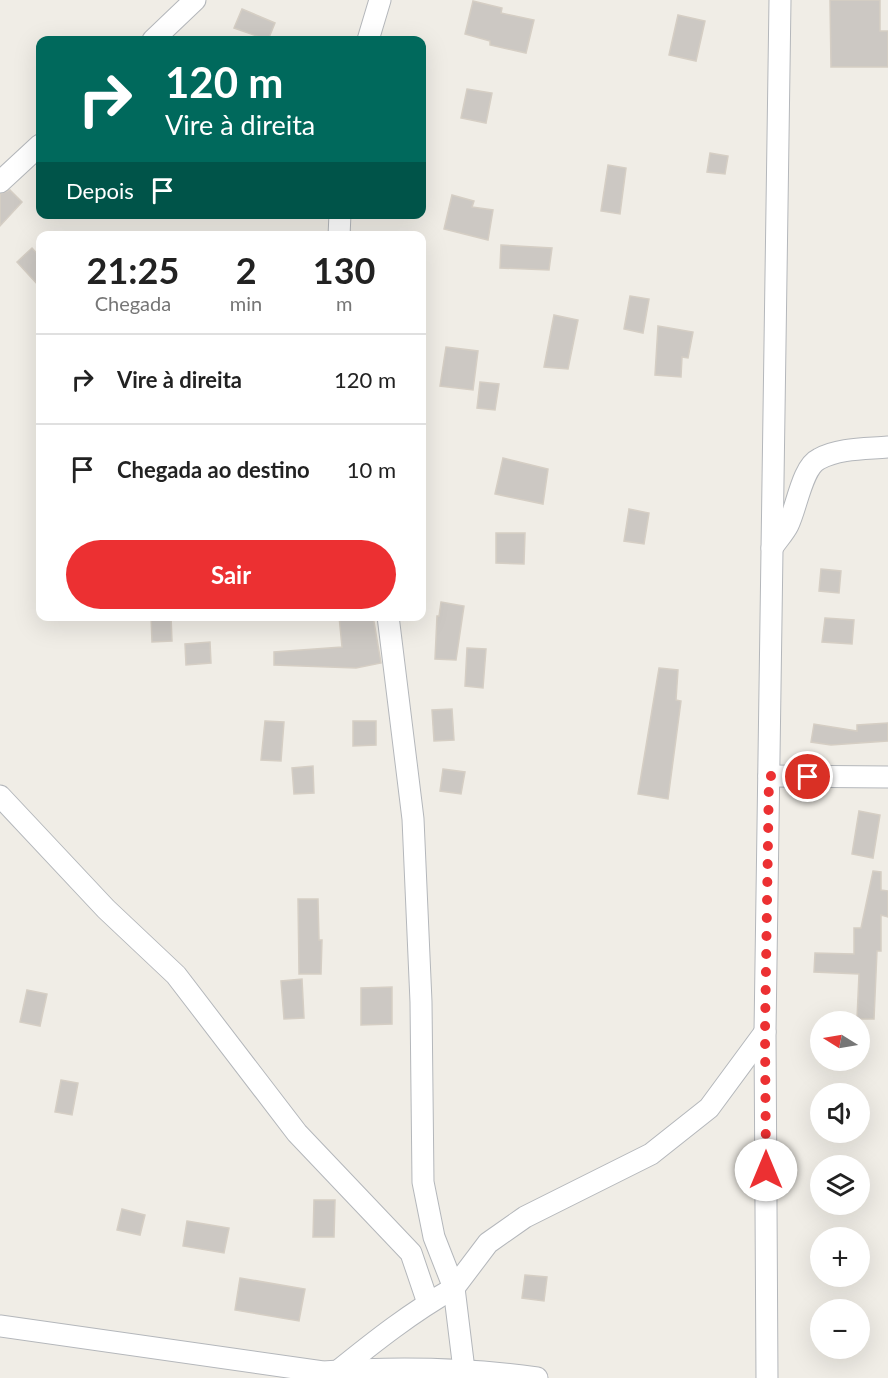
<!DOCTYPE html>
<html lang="pt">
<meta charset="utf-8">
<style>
:root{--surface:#fff;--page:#f6f6f6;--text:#222;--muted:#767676;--line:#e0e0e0;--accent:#ec3032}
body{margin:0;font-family:Lato,sans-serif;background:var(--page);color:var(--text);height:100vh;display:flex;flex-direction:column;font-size:22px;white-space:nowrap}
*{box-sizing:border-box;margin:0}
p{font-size:20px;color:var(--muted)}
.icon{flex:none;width:33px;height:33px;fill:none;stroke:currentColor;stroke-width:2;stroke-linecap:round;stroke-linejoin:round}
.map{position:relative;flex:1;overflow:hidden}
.drawer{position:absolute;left:36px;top:231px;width:390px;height:390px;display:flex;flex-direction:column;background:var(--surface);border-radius:12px;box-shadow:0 6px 24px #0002}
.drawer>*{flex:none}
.banner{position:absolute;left:36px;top:36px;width:390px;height:183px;border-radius:12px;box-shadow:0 6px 24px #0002;background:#00695c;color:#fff;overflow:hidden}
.needle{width:39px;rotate:281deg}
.buttons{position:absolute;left:810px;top:1011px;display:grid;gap:12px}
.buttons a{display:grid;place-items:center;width:60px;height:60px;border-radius:50%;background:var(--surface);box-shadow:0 6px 24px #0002;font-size:30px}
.pin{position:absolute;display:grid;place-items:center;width:51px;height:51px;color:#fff;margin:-26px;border:3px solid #fff;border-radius:50%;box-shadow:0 2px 6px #0007}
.me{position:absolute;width:66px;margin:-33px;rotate:0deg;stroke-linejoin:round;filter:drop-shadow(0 0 4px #0008)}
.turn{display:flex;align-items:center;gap:21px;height:126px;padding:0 30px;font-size:27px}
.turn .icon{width:78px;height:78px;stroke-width:2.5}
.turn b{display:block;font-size:42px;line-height:51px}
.then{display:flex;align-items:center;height:57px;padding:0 30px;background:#0003;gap:12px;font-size:22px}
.eta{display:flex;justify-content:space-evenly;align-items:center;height:102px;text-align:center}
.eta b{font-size:36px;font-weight:700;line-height:42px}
.primary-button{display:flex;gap:12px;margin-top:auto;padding:12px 30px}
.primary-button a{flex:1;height:69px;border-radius:36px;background:var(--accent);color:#fff;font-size:24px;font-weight:700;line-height:69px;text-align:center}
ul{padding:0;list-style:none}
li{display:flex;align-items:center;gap:18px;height:90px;padding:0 30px;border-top:2px solid var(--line)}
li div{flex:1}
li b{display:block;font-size:22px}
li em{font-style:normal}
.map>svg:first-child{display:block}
</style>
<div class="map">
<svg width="888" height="1378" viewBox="0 0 888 1378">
<rect width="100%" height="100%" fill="#f0ede6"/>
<g fill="#ccc8c3" stroke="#d5cec4" stroke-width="1.5">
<polygon points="830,0 880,0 880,31 888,31 888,67 831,67"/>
<polygon points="473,1 502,8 501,13 534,20 526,53 490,45 490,41 465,34"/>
<polygon points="242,9 275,23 268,40 234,28"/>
<polygon points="678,15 705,21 696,61 669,55"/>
<polygon points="467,89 492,93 486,123 461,118"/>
<polygon points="710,153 728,156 725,174 707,172"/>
<polygon points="608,165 626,168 620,214 601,211"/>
<polygon points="10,190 22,202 0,226 0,194"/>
<polygon points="452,195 474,201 472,207 493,210 488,240 444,229"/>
<polygon points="501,245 552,248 549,270 500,268"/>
<polygon points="32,248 40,257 40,287 17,262"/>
<polygon points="630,296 649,299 643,333 624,329"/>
<polygon points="554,315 578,320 568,369 544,367"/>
<polygon points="658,326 693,332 688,358 682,357 681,377 655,375"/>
<polygon points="446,347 478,351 473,390 440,386"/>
<polygon points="480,382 499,384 495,410 477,408"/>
<polygon points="503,458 548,469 543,504 495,494"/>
<polygon points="629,509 649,513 644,544 624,541"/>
<polygon points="496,533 525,533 524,564 496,563"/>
<polygon points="821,569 841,571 839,593 819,591"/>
<polygon points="441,602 464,606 456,660 435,659 437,616 439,616"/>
<polygon points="151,616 171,616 172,641 152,642"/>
<polygon points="339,616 373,616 381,663 356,668 274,665 274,652 342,647"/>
<polygon points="825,618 854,620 852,644 822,642"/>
<polygon points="210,642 211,663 186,665 185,644"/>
<polygon points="467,648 486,649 483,688 465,686"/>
<polygon points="659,668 678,670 676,700 681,701 668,799 638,794"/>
<polygon points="452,709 454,740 434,741 432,710"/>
<polygon points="265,721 284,722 281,761 261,760"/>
<polygon points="353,721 376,721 376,745 353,746"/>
<polygon points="888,723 888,741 831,745 811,742 814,724 857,731 857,725"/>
<polygon points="313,766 314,793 294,794 292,768"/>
<polygon points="443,769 465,772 461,794 440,791"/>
<polygon points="859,811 880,815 873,858 852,854"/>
<polygon points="873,871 881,872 881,890 888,891 888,917 881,915 881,951 877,951 874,1019 857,1019 859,974 814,972 815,953 854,954 854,928 861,928"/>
<polygon points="298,899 318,899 319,940 322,940 321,974 299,974"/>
<polygon points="302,979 304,1018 284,1019 281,981"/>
<polygon points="392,987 392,1024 361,1025 361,988"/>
<polygon points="27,990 47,994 40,1026 20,1022"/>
<polygon points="61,1080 78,1083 72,1115 55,1112"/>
<polygon points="314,1200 335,1200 334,1237 313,1237"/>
<polygon points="122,1209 145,1215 140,1235 117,1230"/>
<polygon points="187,1221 229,1228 224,1253 183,1246"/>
<polygon points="525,1275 547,1277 544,1301 522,1298"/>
<polygon points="240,1278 305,1289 299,1321 235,1310"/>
</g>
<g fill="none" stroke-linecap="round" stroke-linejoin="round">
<defs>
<g id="minor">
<polyline points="153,40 195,0"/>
<polyline points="368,40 380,0"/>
<polyline points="0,182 40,145"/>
<polyline points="339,236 340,214"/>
<path d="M772,548c5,-8 12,-15 16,-23 9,-18 14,-58 31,-66 20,-11 47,-10 69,-12"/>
<polyline points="769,776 888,777"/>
<polyline points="0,796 106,909 176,975 297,1133 411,1253 428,1303"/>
<path d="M0,1326l323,46c71,-5 143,-4 214,6"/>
<path d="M338,1371c37,-30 74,-59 116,-83l-20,-51 -11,-55 -2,-180 -8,-183 -25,-203"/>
<polyline points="465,1378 454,1288 488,1243 525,1217 651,1154 709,1108 765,1032"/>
<polyline points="767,1378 765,1032 780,0"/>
</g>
</defs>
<use href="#minor" stroke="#b4b7bb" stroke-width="23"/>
<use href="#minor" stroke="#fff" stroke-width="21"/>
</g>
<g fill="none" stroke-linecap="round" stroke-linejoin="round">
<polyline stroke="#ec3032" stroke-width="10" stroke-dasharray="0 18" points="766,1170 765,1032 769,776 808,777"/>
</g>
</svg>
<div class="buttons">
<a><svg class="needle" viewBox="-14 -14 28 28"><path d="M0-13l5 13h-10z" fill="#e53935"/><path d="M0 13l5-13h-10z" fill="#767676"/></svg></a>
<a><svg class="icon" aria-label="sound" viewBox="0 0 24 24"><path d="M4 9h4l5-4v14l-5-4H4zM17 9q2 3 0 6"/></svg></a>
<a><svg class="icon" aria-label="layers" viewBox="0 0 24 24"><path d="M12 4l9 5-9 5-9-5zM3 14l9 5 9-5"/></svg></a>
<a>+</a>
<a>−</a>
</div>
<div class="pin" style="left:808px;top:777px;background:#d93025"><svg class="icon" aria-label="arrive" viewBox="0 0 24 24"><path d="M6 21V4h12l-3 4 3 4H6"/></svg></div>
<svg class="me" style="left:766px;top:1170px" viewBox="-20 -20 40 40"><circle r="19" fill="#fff"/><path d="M0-13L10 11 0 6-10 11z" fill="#ec3032"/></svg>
<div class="banner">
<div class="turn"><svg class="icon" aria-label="right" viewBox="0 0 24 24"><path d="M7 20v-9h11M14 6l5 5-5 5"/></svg><div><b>120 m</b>Vire à direita</div></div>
<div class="then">Depois<svg class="icon" aria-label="arrive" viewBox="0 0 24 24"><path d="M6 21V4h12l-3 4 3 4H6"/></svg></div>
</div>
<section class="drawer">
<div class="eta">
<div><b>21:25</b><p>Chegada</p></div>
<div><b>2</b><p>min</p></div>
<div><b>130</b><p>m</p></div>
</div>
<ul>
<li><svg class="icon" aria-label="right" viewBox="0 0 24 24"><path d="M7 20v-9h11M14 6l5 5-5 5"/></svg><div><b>Vire à direita</b></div><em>120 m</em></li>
<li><svg class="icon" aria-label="arrive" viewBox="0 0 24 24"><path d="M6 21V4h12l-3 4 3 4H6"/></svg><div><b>Chegada ao destino</b></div><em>10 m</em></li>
</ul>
<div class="primary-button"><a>Sair</a></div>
</section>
</div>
